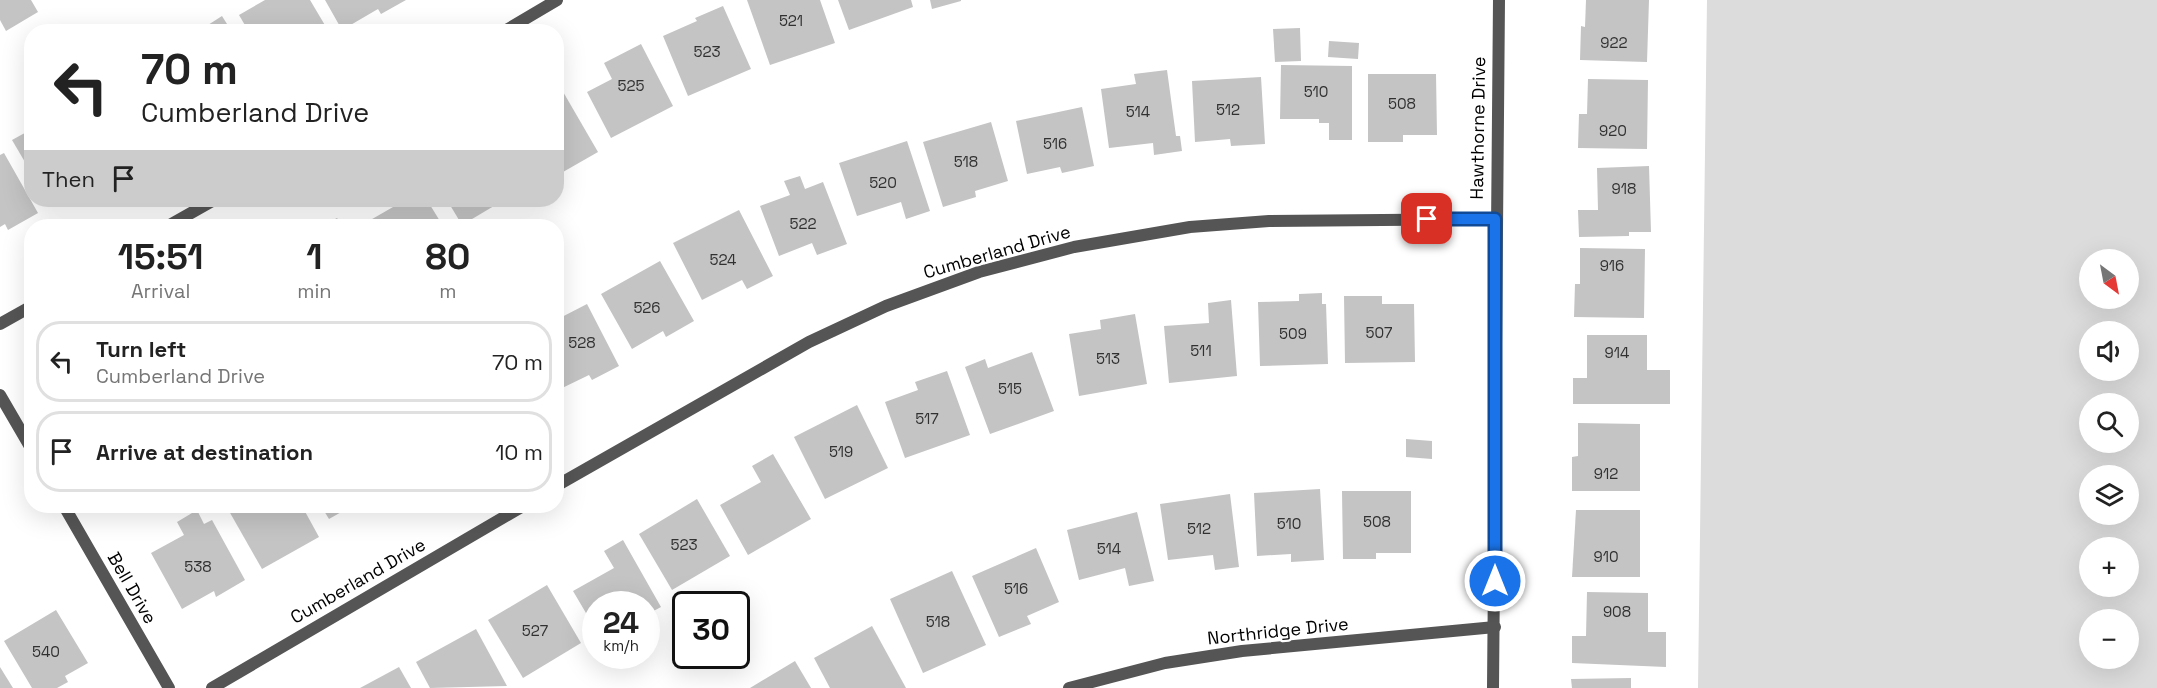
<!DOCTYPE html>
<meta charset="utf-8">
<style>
:root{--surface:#fff;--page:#f6f6f6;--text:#222;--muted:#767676;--line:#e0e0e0}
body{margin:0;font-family:"Space Grotesk",sans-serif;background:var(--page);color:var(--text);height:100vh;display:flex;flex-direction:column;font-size:22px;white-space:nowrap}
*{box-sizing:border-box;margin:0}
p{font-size:20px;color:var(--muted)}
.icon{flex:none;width:33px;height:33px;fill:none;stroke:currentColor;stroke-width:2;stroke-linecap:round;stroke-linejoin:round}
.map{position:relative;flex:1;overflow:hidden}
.sheet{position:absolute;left:24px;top:219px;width:540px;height:294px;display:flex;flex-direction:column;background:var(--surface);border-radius:24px;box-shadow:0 6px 24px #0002}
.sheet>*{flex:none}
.guide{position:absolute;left:24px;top:24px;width:540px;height:183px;border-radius:24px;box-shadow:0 6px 24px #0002;background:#fff;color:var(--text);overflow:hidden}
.needle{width:39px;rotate:148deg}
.tools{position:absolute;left:2079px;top:249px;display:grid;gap:12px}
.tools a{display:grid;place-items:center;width:60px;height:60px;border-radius:50%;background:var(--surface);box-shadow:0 6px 24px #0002;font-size:30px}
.speed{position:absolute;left:582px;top:591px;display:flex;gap:12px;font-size:30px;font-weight:700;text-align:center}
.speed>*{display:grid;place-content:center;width:78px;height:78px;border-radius:50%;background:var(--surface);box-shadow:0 6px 24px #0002;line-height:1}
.speed small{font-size:15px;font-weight:400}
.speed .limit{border:3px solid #111;border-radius:9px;background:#fff;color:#111}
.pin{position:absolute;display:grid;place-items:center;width:51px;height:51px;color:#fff;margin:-26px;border-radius:12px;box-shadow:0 3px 9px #0006}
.me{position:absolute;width:66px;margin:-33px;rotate:0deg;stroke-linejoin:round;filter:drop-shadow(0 0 4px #0008)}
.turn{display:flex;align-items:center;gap:21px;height:126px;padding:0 18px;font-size:27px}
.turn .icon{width:78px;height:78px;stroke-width:2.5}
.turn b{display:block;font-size:42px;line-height:51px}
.then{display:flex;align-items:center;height:57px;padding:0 18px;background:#0003;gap:12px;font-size:22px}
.eta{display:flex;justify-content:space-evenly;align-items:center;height:102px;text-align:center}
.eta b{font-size:36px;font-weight:700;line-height:42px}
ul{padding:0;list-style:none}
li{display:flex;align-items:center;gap:18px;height:81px;margin:0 12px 9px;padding:0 6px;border:3px solid var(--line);border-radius:24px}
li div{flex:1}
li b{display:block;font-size:22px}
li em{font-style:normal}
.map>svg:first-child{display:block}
</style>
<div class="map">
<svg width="2157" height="688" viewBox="0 0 2157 688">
<rect width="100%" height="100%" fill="#fff"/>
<path fill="#dcdcdc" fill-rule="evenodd" d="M1707,0h450v688h-459zM2090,260h38v38h-38zM2090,332h38v38h-38zM2090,404h38v38h-38zM2090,476h38v38h-38zM2090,548h38v38h-38zM2090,620h38v38h-38z"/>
<g fill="#c4c4c4">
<polygon points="0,0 31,0 38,12 6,31 0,20"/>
<polygon points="265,0 310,0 329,32 249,32 239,15"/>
<polygon points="325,0 406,0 381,14 378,9 342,30"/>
<polygon points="747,0 820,0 835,43 770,65"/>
<polygon points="838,0 911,0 913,7 849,30"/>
<polygon points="930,0 961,0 961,1 932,9"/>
<polygon points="1586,0 1649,0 1647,62 1580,60 1581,26 1585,27"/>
<polygon points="723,6 751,69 688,96 663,36 697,21 695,18"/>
<polygon points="222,16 232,32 197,32"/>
<polygon points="1300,28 1301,61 1275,62 1273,29"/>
<polygon points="1329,41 1359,43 1358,59 1328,57"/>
<polygon points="641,44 673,106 611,138 587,92 612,79 604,63"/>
<polygon points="1281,65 1352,66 1352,140 1329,140 1329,123 1319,123 1319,119 1280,119"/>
<polygon points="1167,70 1176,136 1180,136 1182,151 1154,155 1153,143 1109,148 1101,89 1136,84 1134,74"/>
<polygon points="1368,74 1436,74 1437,135 1403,135 1403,142 1368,142"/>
<polygon points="1261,77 1265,144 1231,146 1230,139 1195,142 1192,81"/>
<polygon points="1588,79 1648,80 1647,149 1578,148 1579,114 1587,114"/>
<polygon points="562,90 598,152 556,176 556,93"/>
<polygon points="1082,107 1094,166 1062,173 1060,167 1027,174 1016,121"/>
<polygon points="991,122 1008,181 975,191 976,197 943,207 923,142"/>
<polygon points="32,129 32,174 12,140"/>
<polygon points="907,141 930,211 906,219 901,202 857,216 839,163"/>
<polygon points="4,153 38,213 8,230 5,224 0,227 0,155"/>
<polygon points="1649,166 1651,232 1629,232 1629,236 1579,237 1578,210 1598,210 1597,168"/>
<polygon points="800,176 805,189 823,182 847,244 817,255 812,243 779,256 760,206 790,195 784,181"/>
<polygon points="398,200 427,200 443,226 360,226 400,203"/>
<polygon points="447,200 504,200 462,225"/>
<polygon points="739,210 773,276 747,289 742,280 702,300 673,243"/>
<polygon points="337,218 343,226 322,226"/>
<polygon points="1580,248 1645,249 1644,318 1574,317 1575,284 1580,284"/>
<polygon points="660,261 694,321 666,337 663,331 632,349 601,294"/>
<polygon points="1322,293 1322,304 1326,304 1328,364 1260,366 1258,302 1299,301 1299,294"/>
<polygon points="1344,296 1382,296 1382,304 1414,304 1415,362 1345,363"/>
<polygon points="1231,300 1237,376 1169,383 1164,326 1209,323 1208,303"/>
<polygon points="587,304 619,366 592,380 589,375 556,391 556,320"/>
<polygon points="1135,314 1147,384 1079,396 1069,334 1101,329 1100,320"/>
<polygon points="1587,335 1647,335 1647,370 1670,370 1670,404 1573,404 1573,378 1587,378"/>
<polygon points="1032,352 1054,411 990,434 965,367 985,359 988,368"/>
<polygon points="947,371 970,435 905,458 885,402 918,390 915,382"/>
<polygon points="857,405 888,468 825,499 794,437"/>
<polygon points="1578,423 1640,424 1640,491 1572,491 1572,457 1578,456"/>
<polygon points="1406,439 1432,441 1432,459 1406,457"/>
<polygon points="773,454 811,519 748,555 720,505 761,482 752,466"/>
<polygon points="1320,489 1324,560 1291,562 1291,554 1257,556 1254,493"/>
<polygon points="1342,491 1411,491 1411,553 1376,553 1376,559 1343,559"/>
<polygon points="1230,494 1239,567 1215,570 1213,555 1168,560 1160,504"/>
<polygon points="697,499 730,556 672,590 639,534"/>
<polygon points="239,506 302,506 319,537 262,569 229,511"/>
<polygon points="321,506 352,506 329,519"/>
<polygon points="197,510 204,524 212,520 245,580 216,597 214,591 182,609 151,553 184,535 177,522"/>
<polygon points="1576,510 1640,510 1640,577 1572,577"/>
<polygon points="1137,512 1154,581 1129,586 1125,568 1079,580 1067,530"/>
<polygon points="623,540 661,607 646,615 646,604 596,604 596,630 573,591 614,568 604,551"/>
<polygon points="1036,548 1059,602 1027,616 1031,624 999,637 972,576"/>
<polygon points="952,571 986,645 923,673 890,599"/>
<polygon points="547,585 581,643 523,678 488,620"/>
<polygon points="1587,592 1648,593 1648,632 1666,632 1666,667 1572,663 1572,636 1586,636"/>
<polygon points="56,610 88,663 65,676 68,682 57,688 32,688 4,641"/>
<polygon points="872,626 906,688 830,688 814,658"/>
<polygon points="476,629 507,686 430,688 416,662"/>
<polygon points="795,661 811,688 750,688"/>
<polygon points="0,667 13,688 0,688"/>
<polygon points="399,667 411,688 360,688"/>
<polygon points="1631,678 1631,688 1572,688 1571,679"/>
</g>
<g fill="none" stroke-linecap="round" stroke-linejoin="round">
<g stroke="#555" stroke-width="12">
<polyline points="503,32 557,0"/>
<polyline points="168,226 214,200"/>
<polyline points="0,324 32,306"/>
<polyline points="0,395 32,450"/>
<polyline points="556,486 809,342 886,306 979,272 1074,247 1190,227 1269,221 1495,219"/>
<polyline points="64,506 169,688"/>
<polyline points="212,688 523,506"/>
<polyline points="1069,688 1165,663 1242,651 1495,627"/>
<polyline points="1493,688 1499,0"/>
</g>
</g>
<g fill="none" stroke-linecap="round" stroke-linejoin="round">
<defs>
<polyline id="route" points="1427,219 1495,219 1495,581"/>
</defs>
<use href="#route" stroke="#114b97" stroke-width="15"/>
<use href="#route" stroke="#1a73e8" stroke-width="10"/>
</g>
<g text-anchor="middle" stroke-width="4.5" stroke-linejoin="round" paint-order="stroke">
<g font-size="15" fill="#313131">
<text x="791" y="26">521</text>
<text x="1614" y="48">922</text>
<text x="707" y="57">523</text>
<text x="631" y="91">525</text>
<text x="1316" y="97">510</text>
<text x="1402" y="109">508</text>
<text x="1228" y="115">512</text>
<text x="1138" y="117">514</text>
<text x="1613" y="136">920</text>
<text x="1055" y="149">516</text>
<text x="966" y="167">518</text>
<text x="883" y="188">520</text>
<text x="1624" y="194">918</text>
<text x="803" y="229">522</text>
<text x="723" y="265">524</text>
<text x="1612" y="271">916</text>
<text x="647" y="313">526</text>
<text x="1379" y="338">507</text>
<text x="1293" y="339">509</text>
<text x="582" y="348">528</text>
<text x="1201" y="356">511</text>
<text x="1617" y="358">914</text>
<text x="1108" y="364">513</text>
<text x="1010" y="394">515</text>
<text x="927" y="424">517</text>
<text x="841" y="457">519</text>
<text x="1606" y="479">912</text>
<text x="1377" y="527">508</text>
<text x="1289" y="529">510</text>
<text x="1199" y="534">512</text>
<text x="684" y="550">523</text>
<text x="1109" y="554">514</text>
<text x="1606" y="562">910</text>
<text x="198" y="572">538</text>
<text x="1016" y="594">516</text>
<text x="1617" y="617">908</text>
<text x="938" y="627">518</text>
<text x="535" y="636">527</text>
<text x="46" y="657">540</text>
</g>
<g font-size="18" fill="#000" stroke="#fff">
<text transform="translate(1478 128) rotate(-89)" y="6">Hawthorne Drive</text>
<text transform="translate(997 252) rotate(-16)" y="6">Cumberland Drive</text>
<text transform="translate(358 581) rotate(-30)" y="6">Cumberland Drive</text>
<text transform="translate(132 588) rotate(60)" y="6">Bell Drive</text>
<text transform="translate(1278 631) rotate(-6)" y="6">Northridge Drive</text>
</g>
</g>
</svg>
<div class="tools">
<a><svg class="needle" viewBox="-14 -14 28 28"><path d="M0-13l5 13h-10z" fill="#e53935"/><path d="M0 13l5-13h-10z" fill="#767676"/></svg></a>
<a><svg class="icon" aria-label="sound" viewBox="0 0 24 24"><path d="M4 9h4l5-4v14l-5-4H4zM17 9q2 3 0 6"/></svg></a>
<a><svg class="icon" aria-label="search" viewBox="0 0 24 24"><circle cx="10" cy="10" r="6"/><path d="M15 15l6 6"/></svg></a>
<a><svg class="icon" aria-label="layers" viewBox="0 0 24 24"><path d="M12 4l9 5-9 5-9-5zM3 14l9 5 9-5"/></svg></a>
<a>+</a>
<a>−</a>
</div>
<div class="speed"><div>24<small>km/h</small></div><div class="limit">30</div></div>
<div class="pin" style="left:1427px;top:219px;background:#d93025"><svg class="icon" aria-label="arrive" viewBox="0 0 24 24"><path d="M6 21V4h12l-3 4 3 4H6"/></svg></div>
<svg class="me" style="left:1495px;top:581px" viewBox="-20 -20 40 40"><circle r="17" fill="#1a73e8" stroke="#fff" stroke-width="3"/><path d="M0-11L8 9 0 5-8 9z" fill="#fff"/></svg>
<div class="guide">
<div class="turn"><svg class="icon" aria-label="left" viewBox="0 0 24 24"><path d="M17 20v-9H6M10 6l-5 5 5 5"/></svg><div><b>70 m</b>Cumberland Drive</div></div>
<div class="then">Then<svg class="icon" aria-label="arrive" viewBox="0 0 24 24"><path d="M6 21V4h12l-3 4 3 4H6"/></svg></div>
</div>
<section class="sheet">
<div class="eta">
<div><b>15:51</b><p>Arrival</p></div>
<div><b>1</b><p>min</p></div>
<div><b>80</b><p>m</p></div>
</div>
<ul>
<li><svg class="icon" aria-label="left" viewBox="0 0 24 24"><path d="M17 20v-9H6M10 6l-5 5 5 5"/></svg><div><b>Turn left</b><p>Cumberland Drive</p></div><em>70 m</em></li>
<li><svg class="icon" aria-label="arrive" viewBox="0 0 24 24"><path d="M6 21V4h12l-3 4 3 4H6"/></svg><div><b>Arrive at destination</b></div><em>10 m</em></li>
</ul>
</section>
</div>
